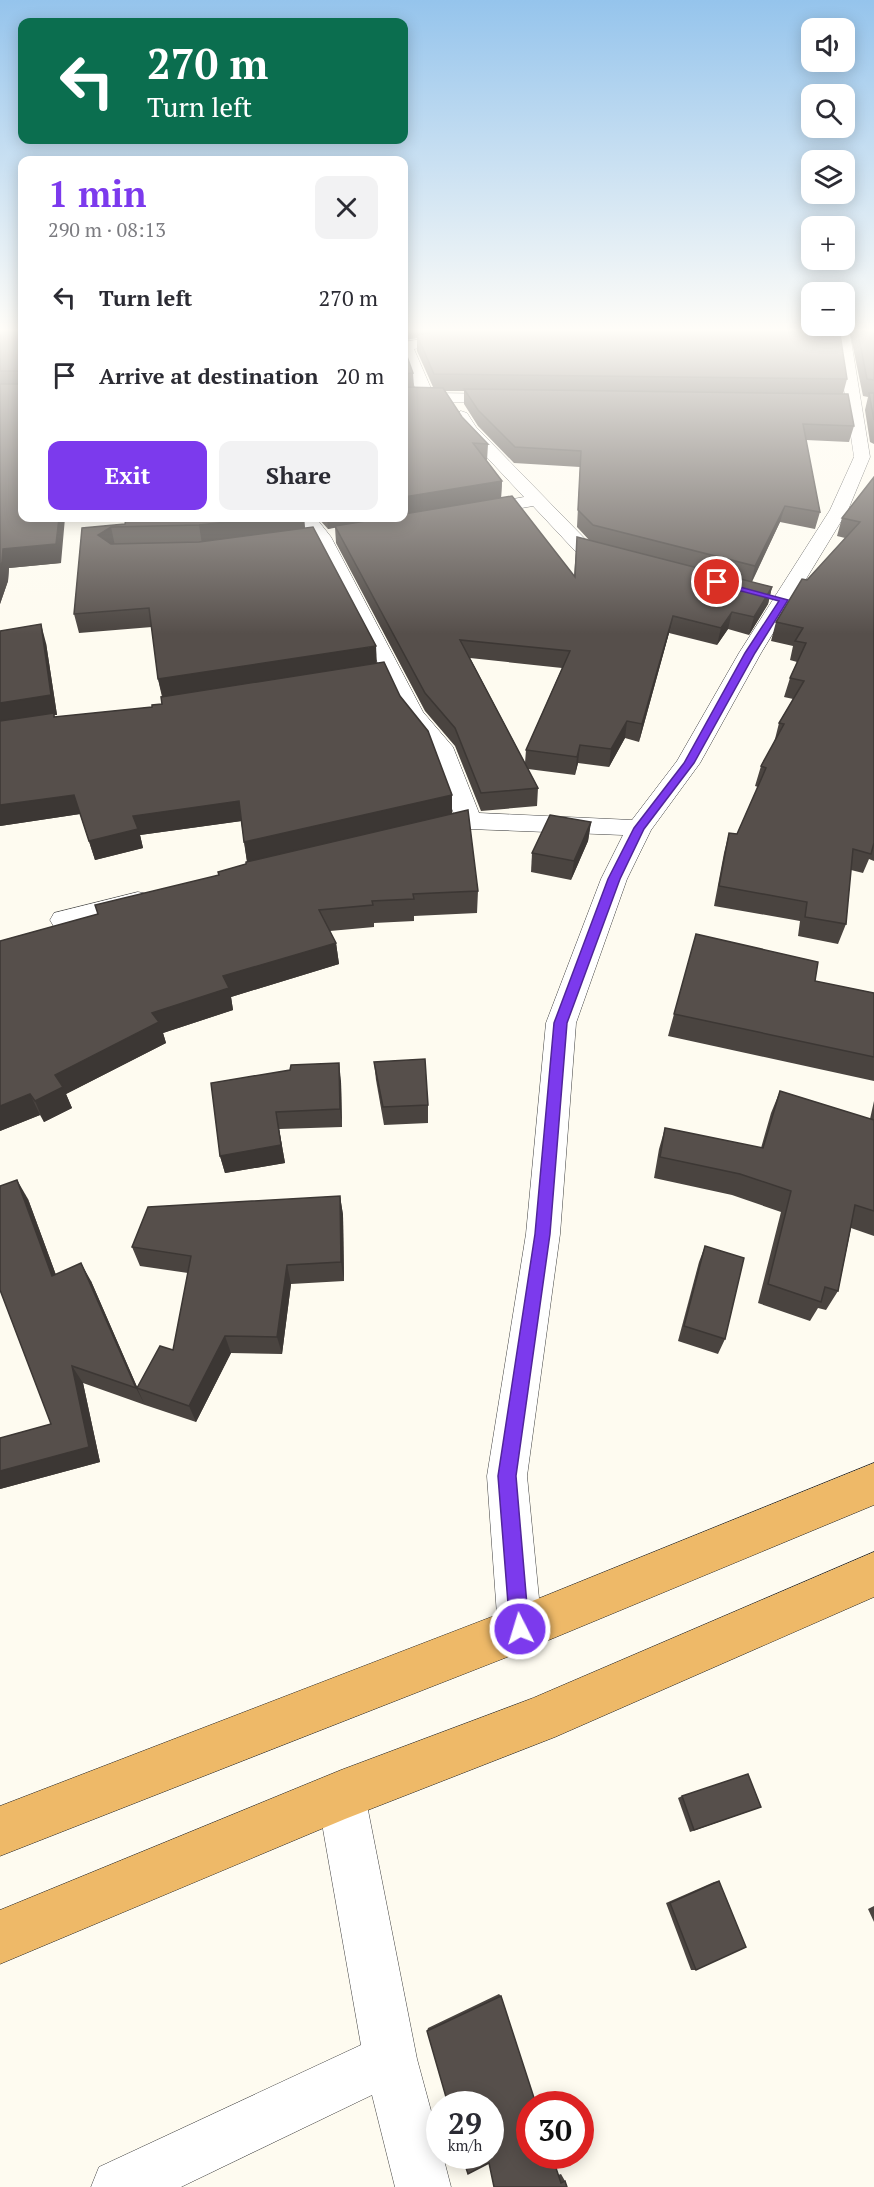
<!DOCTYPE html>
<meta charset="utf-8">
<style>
:root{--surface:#fff;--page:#f2f2f3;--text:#2b2b33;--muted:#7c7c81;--accent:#7c3aed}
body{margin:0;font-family:"PT Serif",serif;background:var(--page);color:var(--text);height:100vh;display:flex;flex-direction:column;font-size:22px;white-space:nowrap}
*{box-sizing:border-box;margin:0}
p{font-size:20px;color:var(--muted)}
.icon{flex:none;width:33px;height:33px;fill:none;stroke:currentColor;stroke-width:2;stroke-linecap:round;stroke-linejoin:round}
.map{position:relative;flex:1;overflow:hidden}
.details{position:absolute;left:18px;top:156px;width:390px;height:366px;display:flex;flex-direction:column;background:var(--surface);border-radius:12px;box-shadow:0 3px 15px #0003}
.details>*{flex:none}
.banner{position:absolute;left:18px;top:18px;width:390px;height:126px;border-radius:12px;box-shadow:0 3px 15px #0003;background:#0b6e4f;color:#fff;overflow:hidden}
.tools{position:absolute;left:801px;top:18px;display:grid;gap:12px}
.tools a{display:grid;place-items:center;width:54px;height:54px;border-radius:12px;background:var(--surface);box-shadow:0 3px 15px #0003;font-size:30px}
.speed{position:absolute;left:426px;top:2091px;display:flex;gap:12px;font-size:30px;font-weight:700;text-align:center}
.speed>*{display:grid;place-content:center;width:78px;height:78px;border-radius:50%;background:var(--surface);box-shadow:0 3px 15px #0003;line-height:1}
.speed small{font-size:15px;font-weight:400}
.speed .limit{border:9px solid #d22;background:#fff;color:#111}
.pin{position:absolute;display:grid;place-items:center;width:51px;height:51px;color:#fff;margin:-26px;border:3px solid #fff;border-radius:50%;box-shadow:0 2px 6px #0007}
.me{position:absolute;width:66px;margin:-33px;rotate:355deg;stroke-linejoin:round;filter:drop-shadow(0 0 4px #0008)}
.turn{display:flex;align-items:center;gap:21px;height:126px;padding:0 30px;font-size:27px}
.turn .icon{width:78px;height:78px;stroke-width:2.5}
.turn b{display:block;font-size:42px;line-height:51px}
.round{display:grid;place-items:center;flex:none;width:63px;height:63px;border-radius:12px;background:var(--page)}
.headline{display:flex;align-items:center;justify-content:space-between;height:102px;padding:0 30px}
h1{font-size:36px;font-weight:700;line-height:45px;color:var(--accent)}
.action{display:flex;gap:12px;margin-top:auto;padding:12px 30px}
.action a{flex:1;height:69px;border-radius:12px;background:var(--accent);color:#fff;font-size:24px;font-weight:700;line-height:69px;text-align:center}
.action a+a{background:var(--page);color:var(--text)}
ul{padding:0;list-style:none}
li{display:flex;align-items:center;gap:18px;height:78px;padding:0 30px}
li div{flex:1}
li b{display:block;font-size:22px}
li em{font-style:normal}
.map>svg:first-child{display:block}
</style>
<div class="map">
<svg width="874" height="2187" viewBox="0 0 874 2187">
<rect width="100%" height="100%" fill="#fefbf0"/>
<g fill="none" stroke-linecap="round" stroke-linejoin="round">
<defs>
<g id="minor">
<polygon points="491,328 525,328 518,332 414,349 433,393 507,394 513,396 515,399 513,402 404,402 404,392 417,393 404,358 404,342"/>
<polygon points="835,328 849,328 870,457 848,510 761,653 700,763 651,830 627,879 576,1023 560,1234 527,1476 542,1629 535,1644 520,1651 505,1644 498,1629 487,1476 526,1234 546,1023 601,879 623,835 469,829 429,839 420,837 416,831 420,825 455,817 430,749 402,714 386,679 345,686 337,684 334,679 337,674 380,667 313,538 298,518 316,518 331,537 423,712 453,747 479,813 632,820 677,761 739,653 830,510 854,457"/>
<polygon points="461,411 467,413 476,427 590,544 624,552 627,556 624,560 617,562 576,552 533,506 476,516 470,515 467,511 470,507 524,497 464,433 453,416"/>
<polygon points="138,892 148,894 152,901 148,908 64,929 54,927 50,920 54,913"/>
<polygon points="341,1771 358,1778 365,1795 417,2059 440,2144 440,2156 443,2156 451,2187 395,2187 372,2095 181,2187 91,2187 99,2167 361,2045 317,1795 324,1778"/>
</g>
<g id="trunk">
<polygon points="874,1463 874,1505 520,1652 0,1856 0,1806 520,1606"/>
<polygon points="874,1552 874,1597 555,1737 345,1819 0,1964 0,1910 341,1770 533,1698"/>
</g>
</defs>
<use href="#minor" stroke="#414141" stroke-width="1"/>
<use href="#trunk" stroke="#1f1f1f" stroke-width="1"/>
<use href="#minor" fill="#fff" fill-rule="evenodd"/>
<use href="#trunk" fill="#eeb968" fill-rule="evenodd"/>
</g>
<g fill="#4a4440" fill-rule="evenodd">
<polygon points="0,328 22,328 61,563 9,568 8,581 0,604"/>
<path d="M404,328l443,51 -4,15 11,32 -5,16 -43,-2 14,72 -5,17 -35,-7 -28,60 20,5 -4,17 -19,31 -21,-6 -11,16 -48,-12 -30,109 -14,-4 -16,29 -31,-4 -3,12 -47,-6 10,19 -1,18 -56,5 -26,-65 -30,-35 -89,-168 -1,-16 -7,2 -10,-11h86v-170l9,25 1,14h19l-16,-36v-13l-13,2zM445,391h19v13l14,22 36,37 66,4 -3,60 13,14 -13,-4 -3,39 -73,-79 1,-16 -15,-20 1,-17 -26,-27zM470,658l92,10 -36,82 -1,13z"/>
<polygon points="849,328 874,328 874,444 870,442 865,410 868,397 863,396"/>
<polygon points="874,477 874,861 869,859 863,873 851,870 846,924 838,944 798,936 800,921 714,906 724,853 729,833 737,834 758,787 755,786 761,766 774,743 779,723 793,699 784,697 790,678 797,662 790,660 793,646 771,641 776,622 807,580 845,538 837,536 842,518"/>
<polygon points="126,518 304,518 305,528 376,663 400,696 452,795 452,813 478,891 477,913 414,916 414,921 374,923 374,927 330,931 336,943 339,964 231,997 233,1010 163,1033 166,1043 66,1094 72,1108 44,1122 40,1115 0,1131 0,941 98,914 219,875 218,872 246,864 247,861 241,821 140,835 143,848 95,860 80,814 0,826 46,643 57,715 54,715 55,717 152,707 162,704 162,697 158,679 152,627 79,633 74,614 82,528 125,524"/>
<polygon points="591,822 588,841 571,880 531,872 532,853"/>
<polygon points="815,981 874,993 874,1081 668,1036 674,1014"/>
<polygon points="374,1062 428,1105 428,1123 384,1125 376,1080"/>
<polygon points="341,1081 342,1127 279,1129 285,1163 225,1173 220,1156 211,1083"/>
<polygon points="780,1091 870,1119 874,1101 874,1236 851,1228 838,1291 826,1310 818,1308 810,1321 758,1303 781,1212 732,1195 654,1178 659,1149 665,1128 761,1148 771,1113"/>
<polygon points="340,1196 343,1215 344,1281 291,1284 282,1354 231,1353 196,1422 145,1405 144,1403 145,1405 83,1383 100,1462 0,1489 0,1438 51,1424 28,1199 56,1275 91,1281 137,1387 173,1350 188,1273 140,1266 132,1247"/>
<polygon points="705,1246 725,1339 718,1354 678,1341 699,1262"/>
<polygon points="682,1796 761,1807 690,1832 678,1798"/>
<polygon points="719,1881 696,1970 691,1970 666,1903 714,1882"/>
<polygon points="874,1906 874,1922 868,1909"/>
<polygon points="499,1994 501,1996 558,2175 561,2174 565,2181 567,2187 489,2163 427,2031 428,2028"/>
</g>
<g fill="#3c3734">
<polygon points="404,328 477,328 417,335 417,338 404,340 404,341"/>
<polygon points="502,481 501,499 404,516 404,497"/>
<polygon points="785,506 780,522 751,583 755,566"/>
<polygon points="59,518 65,518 61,563 9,568 8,581 0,604 0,568 3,549"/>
<polygon points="266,518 304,518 305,531 202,544 199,525"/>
<polygon points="327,518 392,518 328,529"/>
<polygon points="111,527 115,546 103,553 98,535"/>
<polygon points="772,587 768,604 749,635 754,617"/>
<polygon points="732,612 728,629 717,645 721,628"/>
<polygon points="673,616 669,633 639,742 642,724"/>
<polygon points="41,624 46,643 57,715 54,715 60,733 0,724 0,703"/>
<polygon points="376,646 377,665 163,698 158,679"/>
<polygon points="627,721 625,738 609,767 611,749"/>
<polygon points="580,745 578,763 575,775 577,757"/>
<polygon points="74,795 80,814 0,826 0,805"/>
<polygon points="452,795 452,814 247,862 244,842"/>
<polygon points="239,801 242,821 140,835 143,848 95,860 89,841 133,816"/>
<polygon points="591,822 588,841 571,880 574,861"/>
<polygon points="336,943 339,964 231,997 233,1010 163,1033 166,1043 66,1094 72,1108 44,1122 35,1101 55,1075 152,1013 223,976"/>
<polygon points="339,1063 341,1081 342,1127 340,1109"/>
<polygon points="30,1094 40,1115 0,1131 0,1106"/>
<polygon points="276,1112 285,1163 225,1173 220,1156"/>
<polygon points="17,1180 28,1199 63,1294 52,1276"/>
<polygon points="340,1196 343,1215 344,1281 341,1262"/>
<polygon points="81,1263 91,1281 138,1389 137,1388 145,1405 136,1388"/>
<polygon points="287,1265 291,1284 282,1354 277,1337"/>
<polygon points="225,1336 231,1353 196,1422 189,1406"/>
<polygon points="72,1366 83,1383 100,1462 0,1489 0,1471 89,1447"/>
</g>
<g fill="#564f4b" stroke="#3c3734" stroke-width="1.5">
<polygon points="0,328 22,328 22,518 59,518 56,544 3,549 2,562 0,568 0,384 19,384 19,371 0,371"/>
<polygon points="459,328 839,328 847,379 434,374 417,335"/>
<polygon points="857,328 874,328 874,380 867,379"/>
<polygon points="404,348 413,373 404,374"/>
<polygon points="404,387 443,388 462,417 488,444 473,443 502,481 404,497"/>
<polygon points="464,389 848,394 854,426 803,424 820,512 785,506 755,566 593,525 578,510 581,451 515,447 478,410"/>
<polygon points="869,393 874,393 874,420"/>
<polygon points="874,477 874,843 871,854 853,849 846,924 805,917 807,902 719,886 729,833 737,834 766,768 761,766 784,724 779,723 804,681 790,678 806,643 795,641 803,628 776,622 802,579 807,580 860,522 842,518"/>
<polygon points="512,496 575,577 577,537 772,587 754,617 732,612 721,628 673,616 642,724 627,721 611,749 580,745 577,757 526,750 570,651 460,640 538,788 481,793 455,728 425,693 335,526 384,518 404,518 404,514"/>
<polygon points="126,518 266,518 199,525 111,527 98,535 111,544 199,542 313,527 376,646 158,679 149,608 74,614 82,528 125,524"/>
<polygon points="41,624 51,695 0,703 0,631"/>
<polygon points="384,662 400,696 428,731 452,795 244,842 239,801 133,816 138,829 89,841 74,795 0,805 0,721 54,713 54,717 152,707 152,705 162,704 161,697"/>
<polygon points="468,810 478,891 413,894 414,899 372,901 373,905 319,910 336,943 223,976 229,988 152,1013 159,1022 55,1075 63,1087 35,1101 30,1094 0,1106 0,941 98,914 95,905 219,875 218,872 246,864 246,862"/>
<polygon points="550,815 591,822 574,861 532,853"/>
<polygon points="696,934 818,962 815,981 874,993 874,1057 674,1014"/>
<polygon points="425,1059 428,1105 383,1107 374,1062"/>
<polygon points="339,1063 340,1109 276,1112 281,1145 220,1156 211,1083 290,1070 291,1065"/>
<polygon points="780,1091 874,1120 874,1211 855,1205 838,1291 825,1287 821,1302 768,1284 791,1191 740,1174 660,1157 665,1128 763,1148"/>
<polygon points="17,1180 52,1276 81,1263 136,1388 72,1366 89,1447 0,1471 0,1438 51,1424 0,1290 0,1186"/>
<polygon points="340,1196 341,1262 287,1265 277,1337 225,1336 189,1406 137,1388 160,1346 173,1350 191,1256 132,1247 148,1207"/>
<polygon points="705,1246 744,1258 725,1339 684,1326"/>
<polygon points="748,1774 761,1807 694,1830 682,1796"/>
<polygon points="719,1881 746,1947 696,1970 670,1903"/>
<polygon points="501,1996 536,2104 530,2104 530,2156 552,2156 561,2183 565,2181 567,2187 494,2187 489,2163 468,2174 462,2156 490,2156 490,2104 448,2104 427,2031"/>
</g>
<linearGradient id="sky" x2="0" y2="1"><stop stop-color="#95c4ec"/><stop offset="0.52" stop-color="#fffdf8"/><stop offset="1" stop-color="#fffdf8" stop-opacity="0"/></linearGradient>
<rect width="874" height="634" fill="url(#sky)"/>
<polygon fill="#7c3aed" stroke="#51269a" stroke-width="1.5" points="714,580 788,600 755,653 694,763 644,829 620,879 567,1023 550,1234 516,1476 529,1629 526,1636 520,1639 513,1636 510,1629 498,1476 535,1234 554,1023 608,879 634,828 684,763 745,653 779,601 714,584"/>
</svg>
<div class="tools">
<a><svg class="icon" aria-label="sound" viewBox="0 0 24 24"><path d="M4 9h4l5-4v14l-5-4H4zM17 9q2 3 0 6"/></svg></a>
<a><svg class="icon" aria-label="search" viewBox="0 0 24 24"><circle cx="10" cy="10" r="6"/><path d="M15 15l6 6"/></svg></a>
<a><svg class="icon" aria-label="layers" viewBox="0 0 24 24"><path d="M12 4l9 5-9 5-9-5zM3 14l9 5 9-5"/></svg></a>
<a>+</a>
<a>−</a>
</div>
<div class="speed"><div>29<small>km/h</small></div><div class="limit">30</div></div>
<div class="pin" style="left:717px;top:582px;background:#d93025"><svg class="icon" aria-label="arrive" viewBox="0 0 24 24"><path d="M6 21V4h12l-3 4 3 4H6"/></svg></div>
<svg class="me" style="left:520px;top:1629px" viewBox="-20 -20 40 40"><circle r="17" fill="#7c3aed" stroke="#fff" stroke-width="3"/><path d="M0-11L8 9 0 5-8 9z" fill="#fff"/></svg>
<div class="banner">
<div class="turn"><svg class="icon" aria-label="left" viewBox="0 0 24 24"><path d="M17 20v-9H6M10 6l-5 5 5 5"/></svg><div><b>270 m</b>Turn left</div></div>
</div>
<section class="details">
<div class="headline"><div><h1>1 min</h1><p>290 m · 08:13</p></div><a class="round"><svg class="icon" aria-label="close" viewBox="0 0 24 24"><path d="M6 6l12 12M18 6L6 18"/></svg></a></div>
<ul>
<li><svg class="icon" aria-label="left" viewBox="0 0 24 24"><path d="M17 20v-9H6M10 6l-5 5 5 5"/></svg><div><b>Turn left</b></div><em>270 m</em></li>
<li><svg class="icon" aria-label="arrive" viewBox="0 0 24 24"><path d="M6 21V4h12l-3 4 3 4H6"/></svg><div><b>Arrive at destination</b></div><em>20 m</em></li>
</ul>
<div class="action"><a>Exit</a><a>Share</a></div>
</section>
</div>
